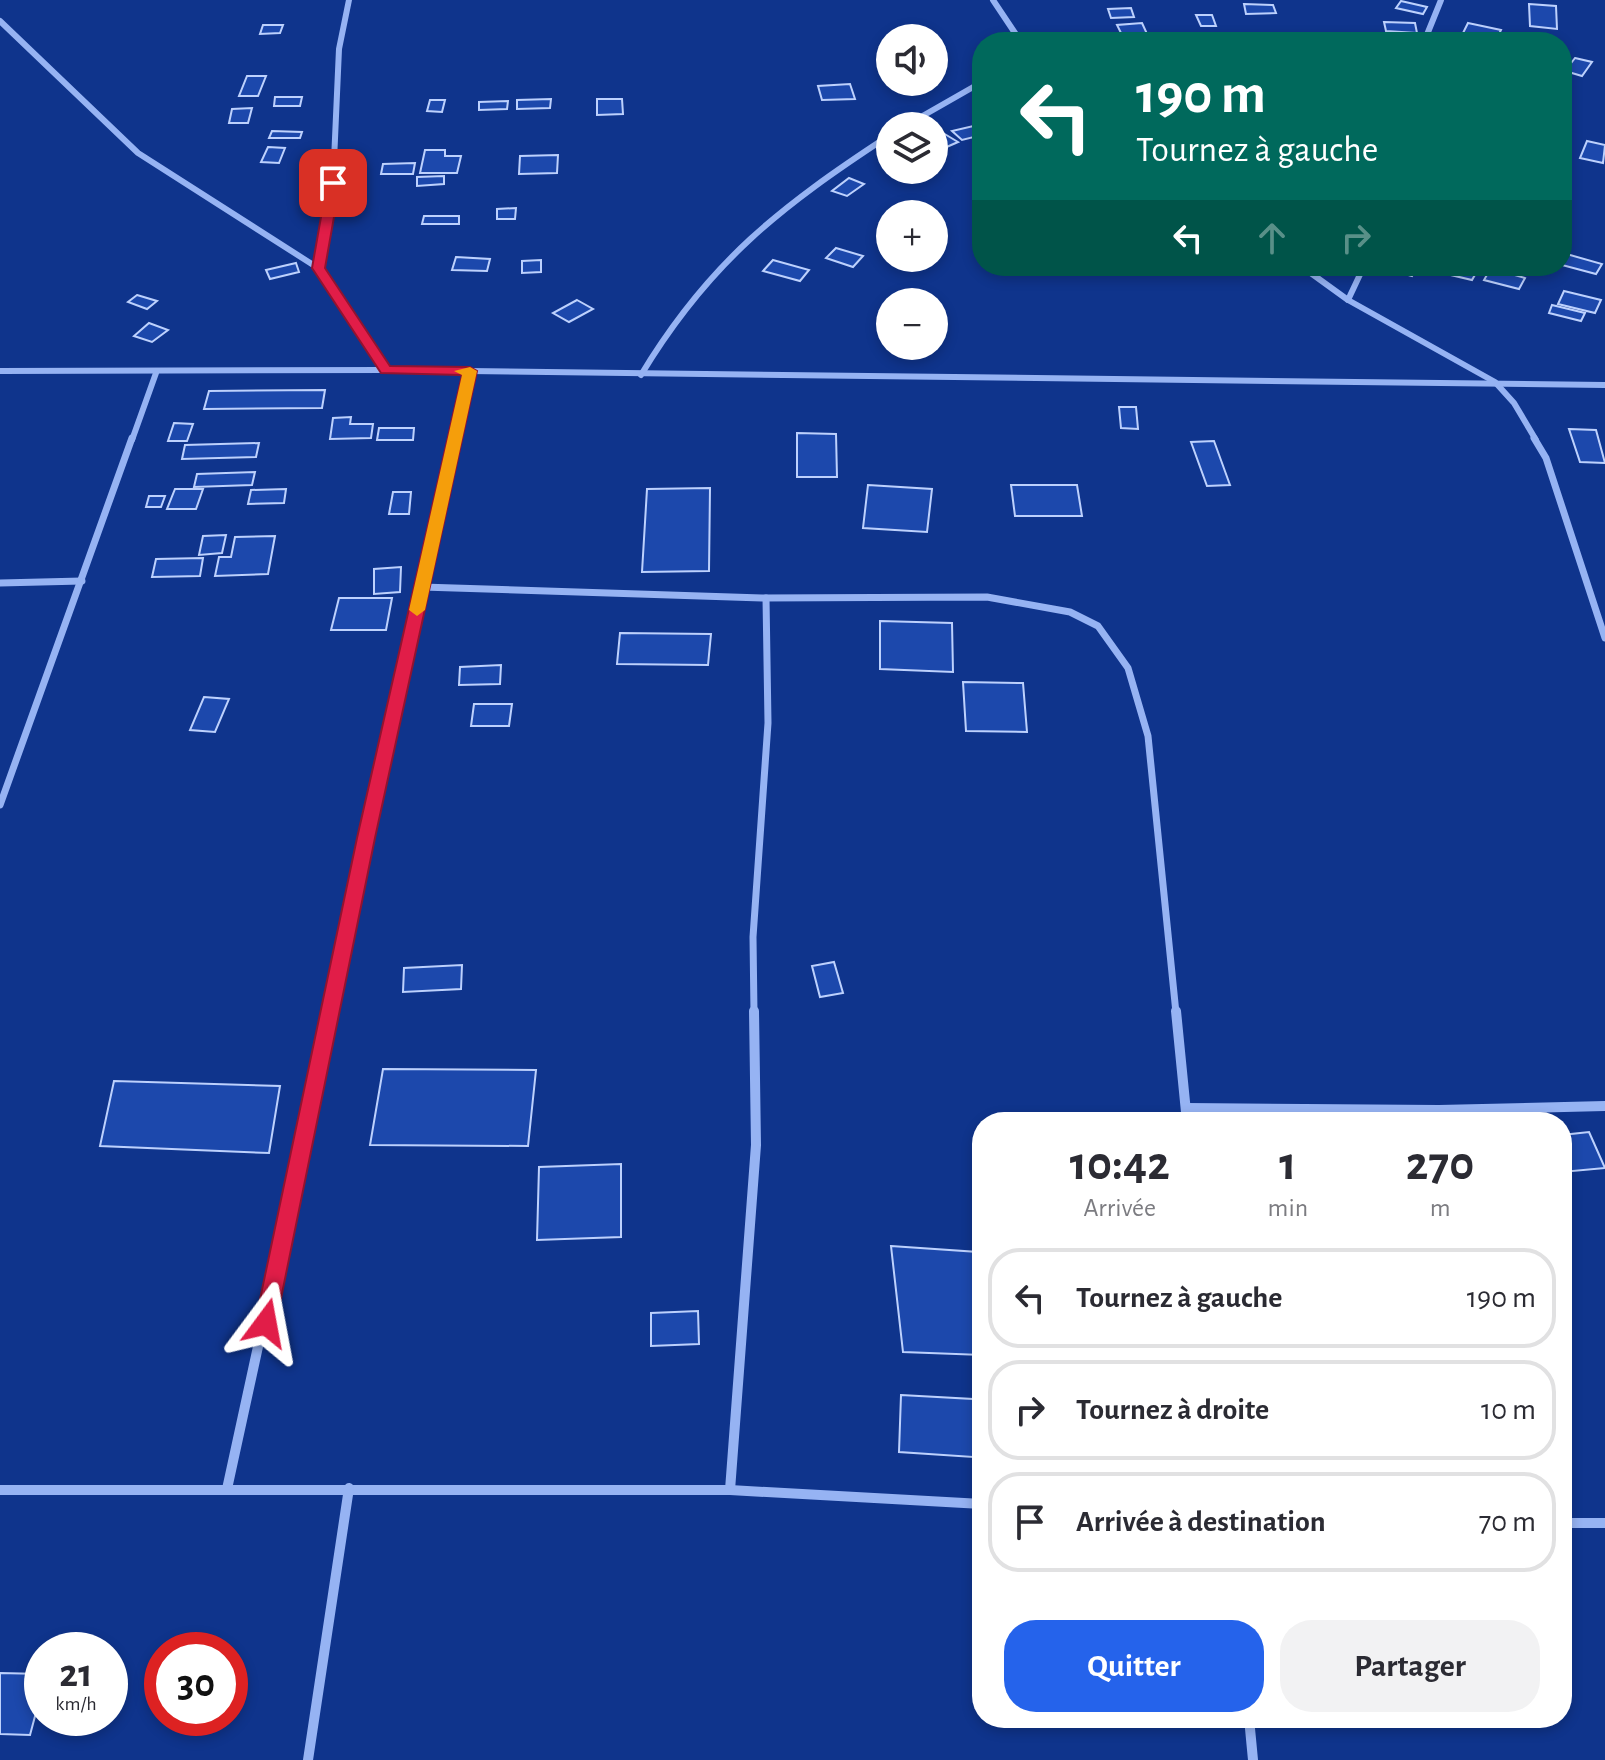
<!DOCTYPE html>
<html lang="fr">
<meta charset="utf-8">
<style>
:root{--surface:#fff;--page:#f2f2f3;--text:#2b2b33;--muted:#7c7c81;--line:#e1e1e2;--accent:#2563eb}
body{margin:0;font-family:"Alegreya Sans",sans-serif;background:var(--page);color:var(--text);height:100vh;display:flex;flex-direction:column;font-size:30px;white-space:nowrap}
*{box-sizing:border-box;margin:0}
p{font-size:26px;color:var(--muted)}
.icon{flex:none;width:44px;height:44px;fill:none;stroke:currentColor;stroke-width:2;stroke-linecap:round;stroke-linejoin:round}
.map{position:relative;flex:1;overflow:hidden}
.sheet{position:absolute;left:972px;top:1112px;width:600px;height:616px;display:flex;flex-direction:column;background:var(--surface);border-radius:32px;box-shadow:0 4px 12px #0003}
.sheet>*{flex:none}
.hud{position:absolute;left:972px;top:32px;width:600px;height:244px;border-radius:32px;box-shadow:0 4px 12px #0003;background:#00695c;color:#fff;overflow:hidden}
.tools{position:absolute;left:876px;top:24px;display:grid;gap:16px}
.tools a{display:grid;place-items:center;width:72px;height:72px;border-radius:50%;background:var(--surface);box-shadow:0 4px 12px #0003;font-size:40px}
.speed{position:absolute;left:24px;top:1632px;display:flex;gap:16px;font-size:40px;font-weight:700;text-align:center}
.speed>*{display:grid;place-content:center;width:104px;height:104px;border-radius:50%;background:var(--surface);box-shadow:0 4px 12px #0003;line-height:1}
.speed small{font-size:20px;font-weight:400}
.speed .limit{border:12px solid #d22;background:#fff;color:#111}
.pin{position:absolute;display:grid;place-items:center;width:68px;height:68px;color:#fff;margin:-34px;border-radius:16px;box-shadow:0 4px 12px #0006}
.me{position:absolute;width:88px;margin:-44px;rotate:13deg;stroke-linejoin:round;filter:drop-shadow(0 0 6px #0008)}
.turn{display:flex;align-items:center;gap:28px;height:168px;padding:0 32px;font-size:36px}
.turn .icon{width:104px;height:104px;stroke-width:2.5}
.turn b{display:block;font-size:56px;line-height:68px}
.lanes{display:flex;align-items:center;height:76px;padding:0 32px;background:#0003;justify-content:center;gap:40px;direction:ltr}
.lanes .off{opacity:.35}
.eta{display:flex;justify-content:space-evenly;align-items:center;height:136px;text-align:center}
.eta b{font-size:48px;font-weight:600;line-height:56px}
.action{display:flex;gap:16px;margin-top:auto;padding:16px 32px}
.action a{flex:1;height:92px;border-radius:32px;background:var(--accent);color:#fff;font-size:32px;font-weight:600;line-height:92px;text-align:center}
.action a+a{background:var(--page);color:var(--text)}
ul{padding:0;list-style:none}
li{display:flex;align-items:center;gap:24px;height:100px;margin:0 16px 12px;padding:0 16px;border:4px solid var(--line);border-radius:32px}
li div{flex:1}
li b{display:block;font-size:30px}
li em{font-style:normal}
.map>svg:first-child{display:block}
</style>
<div class="map">
<svg width="1605" height="1760" viewBox="0 0 1605 1760">
<rect width="100%" height="100%" fill="#0f348c"/>
<g fill="#1c48ac" stroke="#bdd1fd" stroke-width="2">
<polygon points="1401,1 1427,7 1423,14 1396,8"/>
<polygon points="1244,4 1273,5 1276,13 1246,14"/>
<polygon points="1529,4 1556,6 1557,29 1530,26"/>
<polygon points="1131,8 1134,17 1111,18 1108,9"/>
<polygon points="1196,15 1212,15 1216,26 1201,26"/>
<polygon points="1384,22 1415,23 1417,33 1386,31"/>
<polygon points="1142,23 1148,36 1123,37 1117,25"/>
<polygon points="1468,23 1501,30 1496,40 1463,33"/>
<polygon points="263,25 283,25 280,33 260,34"/>
<polygon points="1575,58 1592,62 1582,76 1565,71"/>
<polygon points="247,76 266,76 258,96 239,96"/>
<polygon points="850,84 855,99 822,100 818,86"/>
<polygon points="275,97 302,97 300,106 274,106"/>
<polygon points="551,99 550,108 517,109 517,100"/>
<polygon points="597,99 622,99 623,114 597,115"/>
<polygon points="430,100 445,100 442,112 427,111"/>
<polygon points="508,101 507,109 479,110 479,102"/>
<polygon points="252,108 248,123 229,123 232,109"/>
<polygon points="982,124 982,135 962,140 952,131"/>
<polygon points="272,131 302,132 300,138 269,138"/>
<polygon points="943,133 958,142 942,149 934,144 934,137"/>
<polygon points="1587,141 1605,145 1603,163 1580,158"/>
<polygon points="268,147 285,148 279,163 261,162"/>
<polygon points="425,150 445,150 445,156 461,156 457,173 420,173"/>
<polygon points="558,155 557,173 519,174 520,156"/>
<polygon points="415,163 413,174 381,174 383,164"/>
<polygon points="444,176 444,184 417,186 417,177"/>
<polygon points="849,178 864,184 847,196 832,191"/>
<polygon points="516,208 515,219 497,219 497,209"/>
<polygon points="424,216 459,216 459,224 422,224"/>
<polygon points="836,248 863,256 853,267 826,258"/>
<polygon points="1563,253 1602,264 1596,274 1562,265"/>
<polygon points="456,257 490,259 487,271 452,270"/>
<polygon points="541,260 541,272 522,273 522,261"/>
<polygon points="773,260 809,270 800,281 763,271"/>
<polygon points="296,263 299,272 270,279 266,270"/>
<polygon points="1385,266 1418,266 1412,276 1384,268"/>
<polygon points="1437,266 1480,266 1472,280 1434,271"/>
<polygon points="1492,266 1514,269 1511,274 1525,278 1519,289 1484,280"/>
<polygon points="1564,291 1601,300 1595,313 1558,304"/>
<polygon points="137,295 157,301 147,309 128,302"/>
<polygon points="577,300 593,309 569,322 553,313"/>
<polygon points="1552,305 1585,313 1581,321 1549,313"/>
<polygon points="149,323 168,330 152,342 134,336"/>
<polygon points="325,390 322,408 204,409 209,391"/>
<polygon points="1119,407 1136,407 1138,429 1121,428"/>
<polygon points="351,417 350,424 373,424 371,438 330,439 333,418"/>
<polygon points="174,423 193,424 187,441 168,441"/>
<polygon points="379,428 414,428 413,440 377,440"/>
<polygon points="1569,429 1596,430 1605,463 1580,462"/>
<polygon points="797,433 836,434 837,477 797,477"/>
<polygon points="1214,441 1230,485 1207,486 1191,442"/>
<polygon points="259,443 256,457 182,459 185,445"/>
<polygon points="255,472 252,485 194,487 197,474"/>
<polygon points="868,485 932,489 927,532 863,528"/>
<polygon points="1011,485 1077,485 1082,516 1015,516"/>
<polygon points="710,488 709,571 642,572 647,489"/>
<polygon points="175,489 203,489 196,509 167,509"/>
<polygon points="286,489 284,503 248,504 251,490"/>
<polygon points="393,492 411,492 409,514 389,514"/>
<polygon points="149,496 165,496 161,507 146,507"/>
<polygon points="226,535 222,553 199,555 203,536"/>
<polygon points="275,536 268,574 215,576 219,557 231,557 235,537"/>
<polygon points="203,558 200,576 152,577 156,559"/>
<polygon points="401,567 400,592 374,594 374,569"/>
<polygon points="339,598 392,598 386,630 331,630"/>
<polygon points="880,621 952,623 953,672 880,669"/>
<polygon points="620,633 711,634 708,665 617,664"/>
<polygon points="501,665 500,684 459,685 460,667"/>
<polygon points="963,682 1023,683 1027,732 966,731"/>
<polygon points="204,697 229,699 215,732 190,730"/>
<polygon points="474,704 512,704 509,726 471,726"/>
<polygon points="834,962 843,993 820,997 812,966"/>
<polygon points="462,965 461,989 403,992 404,968"/>
<polygon points="383,1069 536,1070 528,1146 370,1145"/>
<polygon points="114,1081 280,1086 269,1153 100,1146"/>
<polygon points="1589,1132 1605,1168 1562,1172 1562,1135"/>
<polygon points="621,1164 621,1237 537,1240 539,1167"/>
<polygon points="891,1246 978,1252 982,1355 903,1352"/>
<polygon points="698,1311 699,1344 651,1346 651,1313"/>
<polygon points="901,1395 973,1399 973,1457 899,1452"/>
<polygon points="0,1673 42,1674 42,1690 30,1735 0,1734"/>
</g>
<g fill="none" stroke-linecap="round" stroke-linejoin="round">
<g stroke="#96b3f3" stroke-width="6">
<polyline points="993,0 1021,42"/>
<polyline points="0,21 138,153 318,268 386,370"/>
<polyline points="1424,42 1441,0"/>
<polyline points="905,126 982,82"/>
<polyline points="1301,266 1348,300 1495,382 1514,403 1536,440"/>
<polyline points="318,268 333,183 339,49 349,0"/>
<polyline points="1348,300 1364,266"/>
<polyline points="0,371 386,370 1605,385"/>
<path d="M641,375c68,-113 140,-169 249,-240"/>
<polyline points="132,440 156,373"/>
<polyline points="455,440 470,371"/>
</g>
<g stroke="#96b3f3" stroke-width="7">
<polyline points="1534,438 1546,458 1605,638"/>
<polyline points="0,583 82,581"/>
<polyline points="422,587 762,598 987,597 1070,612 1098,626 1128,668 1148,736 1176,1013"/>
<polyline points="0,805 132,438"/>
<polyline points="331,1013 455,438"/>
<polyline points="754,1013 753,937 768,723 766,598"/>
</g>
<g stroke="#96b3f3" stroke-width="10">
<polyline points="1176,1011 1187,1122"/>
<polyline points="1186,1108 1439,1110 1605,1106"/>
<polyline points="227,1489 331,1011"/>
<polyline points="0,1490 730,1490 982,1504"/>
<polyline points="730,1490 756,1145 754,1011"/>
<polyline points="1562,1523 1605,1523"/>
<polyline points="1249,1718 1253,1760"/>
<polyline points="308,1760 349,1488"/>
</g>
</g>
<polygon fill="#e11d48" stroke="#92132f" stroke-width="2" points="333,180 340,183 325,268 390,366 470,367 477,371 375,838 276,1323 273,1330 266,1333 258,1330 255,1323 357,838 462,375 381,373 312,268 327,183"/>
<polygon fill="#f59e0b" points="470,367 477,371 425,610 417,616 409,610 462,375 454,371"/>
</svg>
<div class="tools">
<a><svg class="icon" aria-label="sound" viewBox="0 0 24 24"><path d="M4 9h4l5-4v14l-5-4H4zM17 9q2 3 0 6"/></svg></a>
<a><svg class="icon" aria-label="layers" viewBox="0 0 24 24"><path d="M12 4l9 5-9 5-9-5zM3 14l9 5 9-5"/></svg></a>
<a>+</a>
<a>−</a>
</div>
<div class="speed"><div>21<small>km/h</small></div><div class="limit">30</div></div>
<div class="pin" style="left:333px;top:183px;background:#d93025"><svg class="icon" aria-label="arrive" viewBox="0 0 24 24"><path d="M6 21V4h12l-3 4 3 4H6"/></svg></div>
<svg class="me" style="left:266px;top:1323px" viewBox="-20 -20 40 40"><path d="M0-17L14 15 0 8-14 15z" fill="#e11d48" stroke="#fff" stroke-width="4"/></svg>
<div class="hud">
<div class="turn"><svg class="icon" aria-label="left" viewBox="0 0 24 24"><path d="M17 20v-9H6M10 6l-5 5 5 5"/></svg><div><b>190 m</b>Tournez à gauche</div></div>
<div class="lanes"><svg class="icon" aria-label="left" viewBox="0 0 24 24"><path d="M17 20v-9H6M10 6l-5 5 5 5"/></svg><svg class="icon off" aria-label="ahead" viewBox="0 0 24 24"><path d="M12 20V5M6 11l6-6 6 6"/></svg><svg class="icon off" aria-label="right" viewBox="0 0 24 24"><path d="M7 20v-9h11M14 6l5 5-5 5"/></svg></div>
</div>
<section class="sheet">
<div class="eta">
<div><b>10:42</b><p>Arrivée</p></div>
<div><b>1</b><p>min</p></div>
<div><b>270</b><p>m</p></div>
</div>
<ul>
<li><svg class="icon" aria-label="left" viewBox="0 0 24 24"><path d="M17 20v-9H6M10 6l-5 5 5 5"/></svg><div><b>Tournez à gauche</b></div><em>190 m</em></li>
<li><svg class="icon" aria-label="right" viewBox="0 0 24 24"><path d="M7 20v-9h11M14 6l5 5-5 5"/></svg><div><b>Tournez à droite</b></div><em>10 m</em></li>
<li><svg class="icon" aria-label="arrive" viewBox="0 0 24 24"><path d="M6 21V4h12l-3 4 3 4H6"/></svg><div><b>Arrivée à destination</b></div><em>70 m</em></li>
</ul>
<div class="action"><a>Quitter</a><a>Partager</a></div>
</section>
</div>
